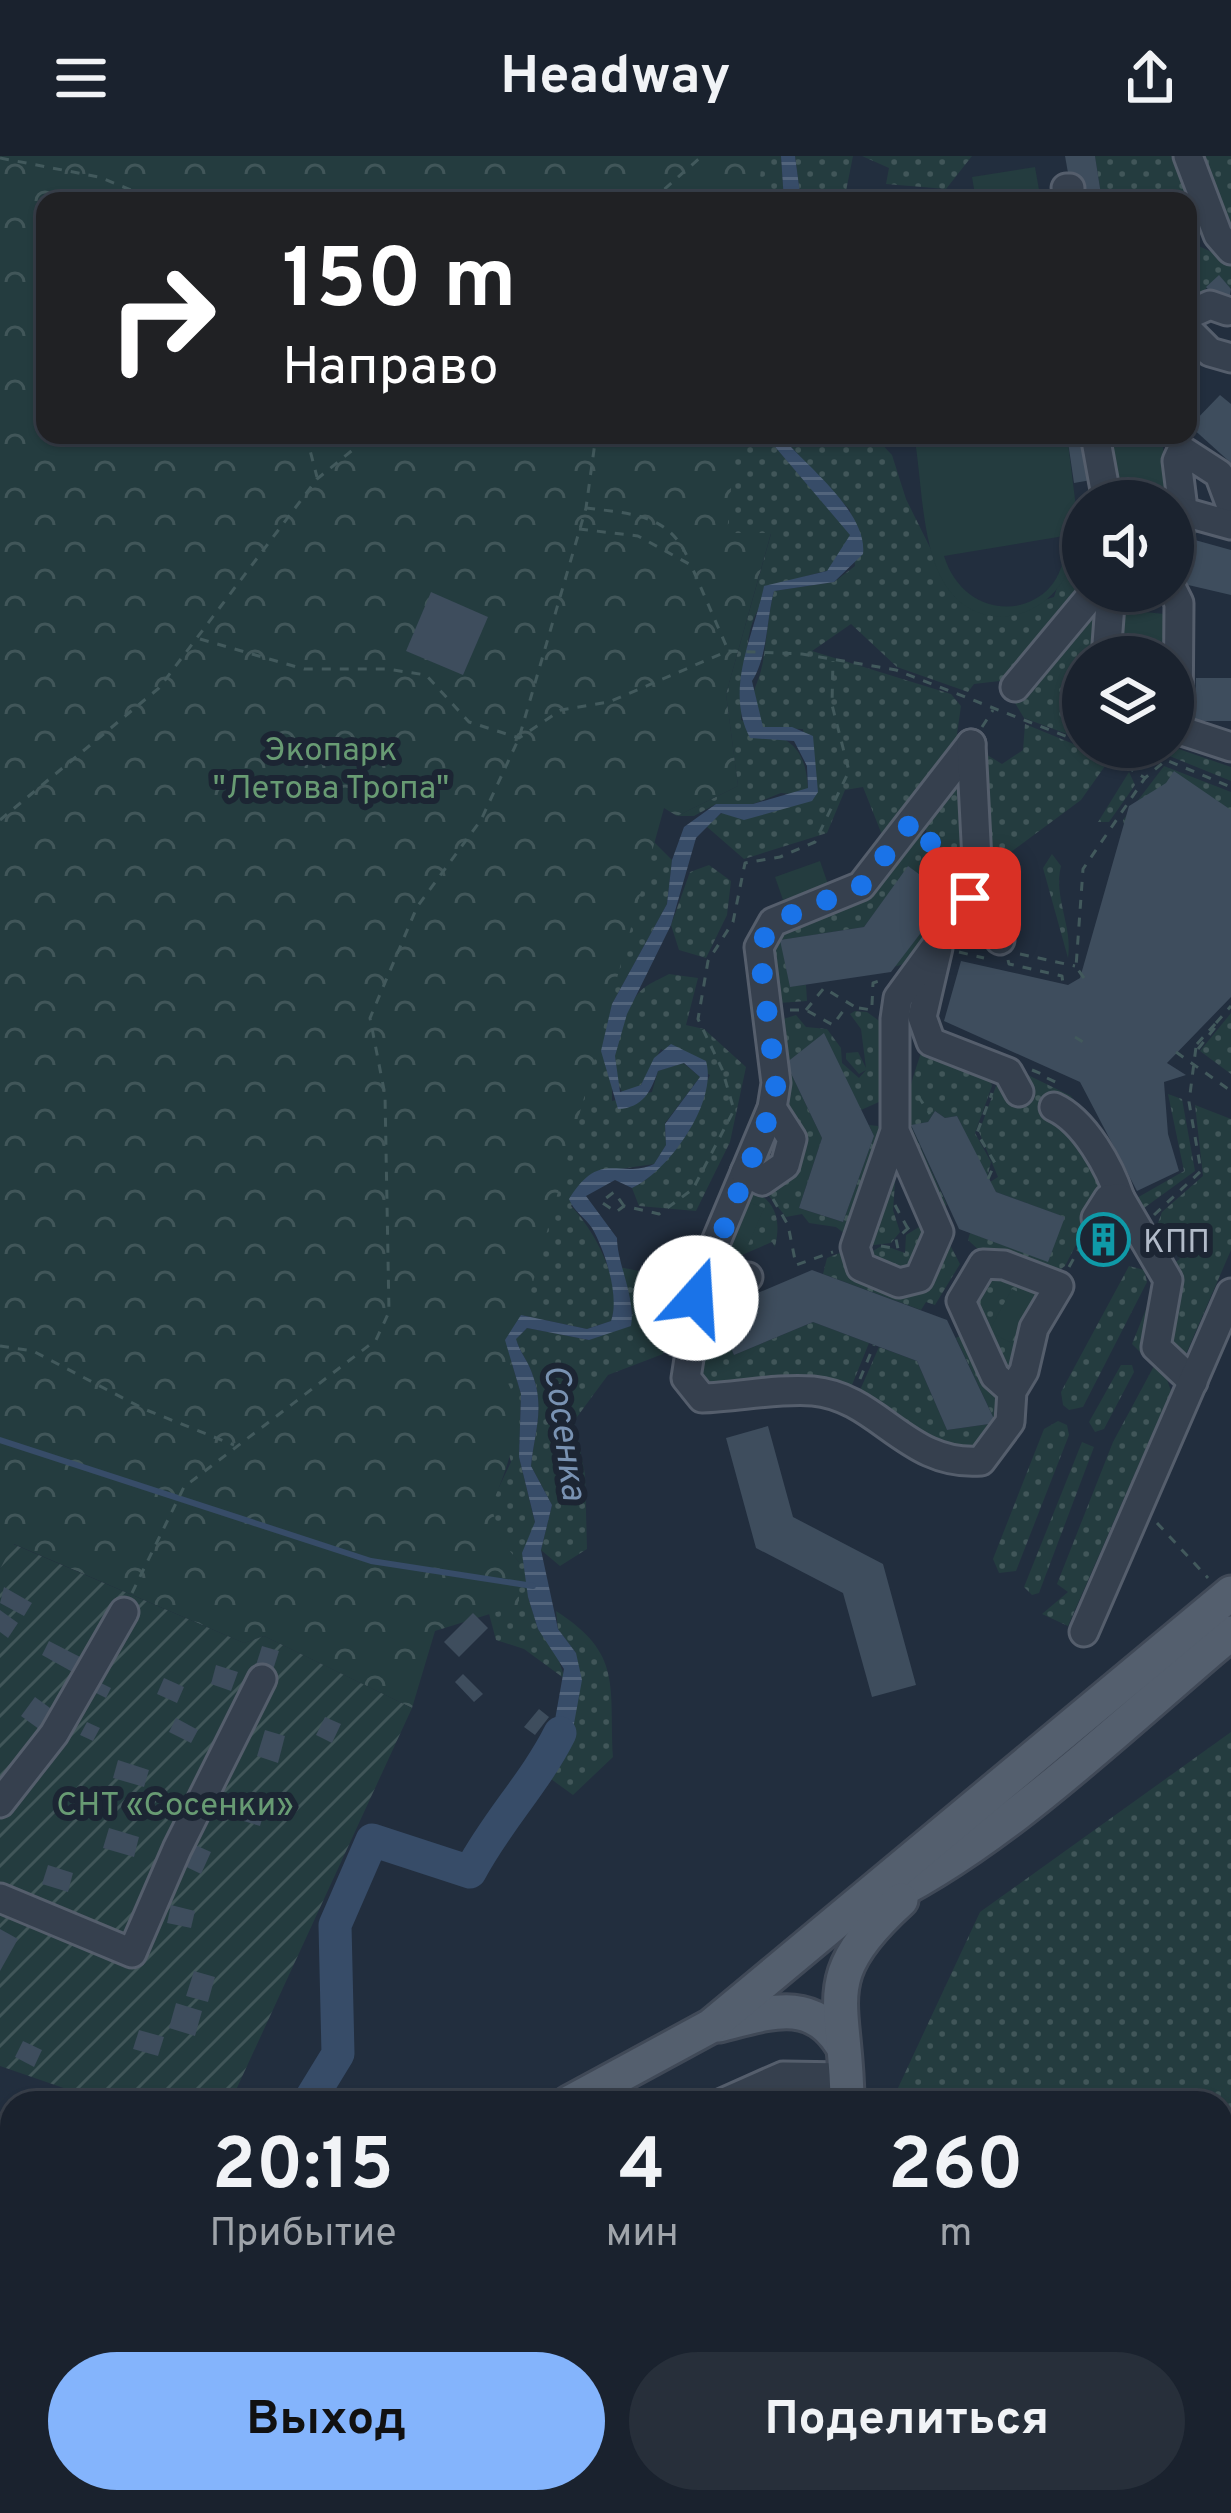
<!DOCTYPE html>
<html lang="ru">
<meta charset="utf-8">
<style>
:root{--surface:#1a222e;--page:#272f3a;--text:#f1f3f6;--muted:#9fa4aa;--line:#383f4a;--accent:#84b4fc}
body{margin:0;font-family:Overpass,sans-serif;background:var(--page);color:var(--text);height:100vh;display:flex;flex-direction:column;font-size:45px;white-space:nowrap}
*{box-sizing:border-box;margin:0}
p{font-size:39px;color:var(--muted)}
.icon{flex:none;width:66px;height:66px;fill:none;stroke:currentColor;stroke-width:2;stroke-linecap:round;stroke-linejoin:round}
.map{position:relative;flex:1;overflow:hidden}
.sheet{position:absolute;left:0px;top:1935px;width:1233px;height:423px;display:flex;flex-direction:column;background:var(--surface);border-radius:36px 36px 0 0;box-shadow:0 3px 9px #0004,0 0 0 3px var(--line)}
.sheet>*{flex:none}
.banner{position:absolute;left:36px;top:36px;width:1161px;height:252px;border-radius:24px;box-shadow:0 3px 9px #0004,0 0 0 3px var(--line);background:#202124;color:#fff;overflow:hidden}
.buttons{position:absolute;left:1062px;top:324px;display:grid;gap:24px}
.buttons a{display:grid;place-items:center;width:132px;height:132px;border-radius:50%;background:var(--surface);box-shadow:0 3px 9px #0004,0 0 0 3px var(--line);font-size:60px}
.pin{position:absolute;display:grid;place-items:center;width:102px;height:102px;color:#fff;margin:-51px;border-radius:24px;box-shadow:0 6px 18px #0006}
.me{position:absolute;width:132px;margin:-66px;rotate:19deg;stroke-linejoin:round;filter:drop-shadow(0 0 9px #0008)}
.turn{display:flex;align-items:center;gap:42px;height:252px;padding:0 48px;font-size:54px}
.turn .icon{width:156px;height:156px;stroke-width:2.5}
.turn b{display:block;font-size:84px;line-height:102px}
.eta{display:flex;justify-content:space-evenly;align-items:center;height:204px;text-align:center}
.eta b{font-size:72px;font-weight:700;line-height:84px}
.primary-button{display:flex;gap:24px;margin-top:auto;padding:24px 48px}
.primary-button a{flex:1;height:138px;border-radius:72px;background:var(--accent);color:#111;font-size:48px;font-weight:700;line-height:138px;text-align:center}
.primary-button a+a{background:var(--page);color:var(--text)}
header{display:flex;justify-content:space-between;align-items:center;height:156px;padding:0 48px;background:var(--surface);font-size:54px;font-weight:700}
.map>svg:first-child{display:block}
</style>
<header><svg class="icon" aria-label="menu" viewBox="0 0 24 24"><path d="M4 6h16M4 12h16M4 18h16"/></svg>Headway<svg class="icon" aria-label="share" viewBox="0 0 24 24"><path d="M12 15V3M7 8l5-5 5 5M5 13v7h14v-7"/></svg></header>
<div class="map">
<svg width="1231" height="2357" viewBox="0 0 1231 2357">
<defs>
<pattern id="grass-dots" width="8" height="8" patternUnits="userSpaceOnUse" patternTransform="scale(3)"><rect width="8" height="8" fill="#243c3f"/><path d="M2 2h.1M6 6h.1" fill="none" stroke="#415659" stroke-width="1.8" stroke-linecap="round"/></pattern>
<pattern id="forest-crowns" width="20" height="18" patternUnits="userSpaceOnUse" patternTransform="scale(3)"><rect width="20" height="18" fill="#243c3f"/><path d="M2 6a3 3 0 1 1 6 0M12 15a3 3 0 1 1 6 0" fill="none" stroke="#415659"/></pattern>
<pattern id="garden-furrows" width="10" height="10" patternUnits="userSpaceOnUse" patternTransform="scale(3)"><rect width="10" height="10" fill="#243c3f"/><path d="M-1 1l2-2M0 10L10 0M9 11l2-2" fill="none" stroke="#415659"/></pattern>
<pattern id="water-rules" width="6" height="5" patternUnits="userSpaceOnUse" patternTransform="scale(3)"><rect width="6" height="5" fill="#374c68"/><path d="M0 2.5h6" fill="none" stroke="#52647c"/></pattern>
</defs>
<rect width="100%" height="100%" fill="#222e3e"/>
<g fill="url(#grass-dots)">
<polygon points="730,0 781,0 784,45 728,45"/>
<polygon points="795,0 853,0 844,45 801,45"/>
<polygon points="862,0 972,0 946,33 886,28 889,12"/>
<polygon points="1095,0 1172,0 1203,72 1188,74 1188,45 1102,45"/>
<polygon points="1197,0 1231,0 1231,76"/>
<polygon points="1188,85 1231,105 1231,133 1219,120 1188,150"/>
<path d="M649,279h116l85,99 -2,11 -21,26c-94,18 -76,69 -86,149 41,19 64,17 67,69l-7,6 -20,-2 -28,11h-37l-22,12h-17l61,-30 -12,-92 45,-160 -109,1z"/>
<path d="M780,279h93l19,20 14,44 48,97 39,20 61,-19 20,-62 9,28v28l-75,89 -34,4 -6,8 -71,-25 -46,-43 -39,27 139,43 10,12 -4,28 8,6 -79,105 -23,-58 -18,3 -18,43 -83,26 -38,-33 16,-13 89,-12 -8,-72 -40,-1c-18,-41 -6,-33 0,-67 4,-24 5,-46 11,-70l60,-9 21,-16 -5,-56z"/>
<polygon points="1099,435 1100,501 1083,501 1083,584 1024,562 1015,547"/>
<path d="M1025,568l85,35 -29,41 -78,58c-7,29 20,54 12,90l-29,-34 -7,-164 23,14 21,-14z"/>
<polygon points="1145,591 1173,591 1231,611 1231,625 1167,599 1141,614 1134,609"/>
<polygon points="962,607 965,730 921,667"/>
<polygon points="1164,610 1231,636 1231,657 1126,676 1123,664"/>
<polygon points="1129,616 1135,629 1109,666 1098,666"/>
<polygon points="917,672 963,735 916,804 894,811 949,741 909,711 864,771 781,784 790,830 806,829 807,845 779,847 767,797 774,774 859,736"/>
<path d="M651,683l21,21 -5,44 -55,100v97l40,-9 6,-21 25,-8 17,14 -35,46 1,22 -12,19 -61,9 -22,33c24,25 53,78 40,115l-24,8 -66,-14 -16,25 16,54 -2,63 16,66 -7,74 10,32 18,23 9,27 -41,-30 -28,-9 -8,-30 30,-5 1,-43 -17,-19 -12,-37 21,-44 -36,-126z"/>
<path d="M1052,698l9,12c-8,30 12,61 7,92l-25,-90z"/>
<polygon points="709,709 731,725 727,759 706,802 679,794 671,769 690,716"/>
<path d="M669,818l29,4 -12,47 18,4 42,38 -16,75 -34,69 -57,-5 -7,-18c41,-19 59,-74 78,-113l-49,-26 -20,36 -17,9c-20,-24 -4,-75 13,-99 7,-10 21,-15 32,-21z"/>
<polygon points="855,855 867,856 889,872 888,942 861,954 786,907 822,982 799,1052 843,1066 874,980 869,969 878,970 885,986 853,1084 836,1071 809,1067 802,1058 786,1061 761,1030 774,1026 784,955 777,865 796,859 806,871 827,873 841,892 842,907 859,922 866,914 859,918 846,903 846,897 858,896 866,912 861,873 850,858"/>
<polygon points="1231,857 1231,918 1200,895"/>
<path d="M922,894l67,23 3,13 -17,47 16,29 -4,16 -30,-62 -12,2 -10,-7 -7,11 -17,4 36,79 -6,3c-41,-73 -47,-76 -19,-158z"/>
<polygon points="997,904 1071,940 1116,1012 1065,1110 1054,1118 982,1097 968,1084 970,1077 1048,1105 1064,1061 996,1036 990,1026 998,1021 979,976 996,930 992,910"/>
<polygon points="1168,938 1182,943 1195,1015 1144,1052 1135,1043 1184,1015"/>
<polygon points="1195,949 1231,963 1231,1094 1186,1198 1168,1192 1172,1108 1180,1103 1155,1075 1162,1056 1203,1020"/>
<polygon points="896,1014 893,1054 900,1076 891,1087 866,1090"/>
<path d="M753,1033c24,15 28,31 22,58l-3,-5 -37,16 5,14 -18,10 -13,-15 23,-53z"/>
<polygon points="919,1071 929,1074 904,1122 866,1099 883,1089 905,1097 906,1079"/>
<polygon points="948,1085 960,1108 935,1149 926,1146 921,1154 823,1118 827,1102 847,1094 898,1131"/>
<polygon points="1129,1110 1144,1114 1147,1126 1083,1251 1069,1254 1063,1249 1061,1236"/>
<path d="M619,1111l55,11 -11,76 -55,21 -34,46 11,53 2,75 -27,17 -19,-16 11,-45 -21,-39c3,-32 14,-57 2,-90 -4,-14 -13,-23 -17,-37l11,-11 62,12 44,-26z"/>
<polygon points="983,1115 1042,1131 1031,1163 1024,1161 1010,1186 1020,1170 1026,1175 1012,1212 1002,1211 967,1141"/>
<polygon points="1159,1121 1164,1215 1171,1235 1068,1470 1042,1458 1068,1436 1057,1428 1113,1286 1154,1210 1132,1188"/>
<polygon points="747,1132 750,1140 715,1155 734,1199 813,1166 869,1187 850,1234 696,1230 700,1151"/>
<polygon points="969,1175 1005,1250 1006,1262 962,1303 857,1241 879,1191 917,1205 947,1274 996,1267 956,1182"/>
<polygon points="1121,1209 1132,1209 1134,1216 1104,1273 1095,1276 1089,1266"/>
<polygon points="1058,1265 1067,1269 1069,1279 1016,1415 999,1417 993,1403 1044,1273"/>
<polygon points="1082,1286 1094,1291 1039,1437 1032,1439 1024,1431"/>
<path d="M556,1455c67,43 53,74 57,146l-40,38 -29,-21 14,-15 18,-106 -18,-24z"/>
<path d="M1231,1576v781h-248c-34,-13 -63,0 -96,-11h334v-399h-330l89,-191z"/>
</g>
<g fill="url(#forest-crowns)">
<path d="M0,0h762l-4,45h-713v234h691l-9,98h44l-45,161 12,92 -61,30 -13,-8 -158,572c23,34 0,93 -15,126l11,36 17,20v43l-84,26 -23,77 -148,-72 -20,7 -230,-99 -14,25z"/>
<path d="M704,2346h183c34,11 62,-2 96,11h-284z"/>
</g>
<polygon fill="url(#garden-furrows)" points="13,1388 244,1487 264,1480 412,1552 230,1947 107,1947 0,1910 0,1413"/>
<g fill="#243c3f" fill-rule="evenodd">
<polygon points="1035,11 1041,45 976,45 972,21"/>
<path d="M914,279h153l16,128 -9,-19c-3,69 -93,103 -131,37 -22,-38 -21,-102 -29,-146zM1064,380c9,80 -95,99 -120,20z"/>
<polygon points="1111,279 1161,279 1170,333 1121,341"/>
<polygon points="1124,454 1165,458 1161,501 1120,501"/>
<polygon points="820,705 828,728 783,744 775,721"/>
<polygon points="741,1043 764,1052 745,1096 723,1087"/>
<polygon points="1012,1133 1034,1144 1011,1187 989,1175"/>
</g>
<g fill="url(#water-rules)">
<polygon points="781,0 795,0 801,45 784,45"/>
<path d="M765,279h15c25,30 88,77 83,119l-29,28 -60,9c-8,30 -6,65 -22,90l11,46h29l21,9 5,56 -6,9 -68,19 -23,-7 -25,25 -25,87 -44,89 -12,42 5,36 21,-7 13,-27 17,-14 35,17c12,41 -37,110 -74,127l-17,-8 -29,16 31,42c0,25 19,60 14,88l-42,14 -62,-12 -11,11c4,14 13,23 17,37 12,33 1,58 -2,90l21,39 -11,45 17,79 18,24 6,27 -9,49 -29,45 -22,-5 31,-38 11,-62 -26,-40 -10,-32 -6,-44 13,-31 -16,-65 2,-63 -16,-54 16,-25 66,14 24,-8c9,-24 -6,-71 -19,-93 -7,-11 -18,-16 -23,-29 32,-51 50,-19 85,-35l12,-19 -1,-21 35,-47 -16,-14 -26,8c-7,20 -15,37 -40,38l-17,-58 11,-47 55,-100 5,-44 12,-33 32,-23h37l55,-16 -1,-22 -13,-25 -44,-3c-26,-49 4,-103 14,-152l63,-15 23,-36z"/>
</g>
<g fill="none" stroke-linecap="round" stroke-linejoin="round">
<polyline stroke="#374c68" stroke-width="6" points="0,1284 371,1405 533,1430"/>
<g stroke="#374c68" stroke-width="33">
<path d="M308,1947l30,-49 -3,-129 37,-85 98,32c26,-50 65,-89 90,-139"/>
<polyline points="306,2346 309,2357"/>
</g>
</g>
<g fill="#3e4d5d">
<polygon points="1065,0 1095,0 1102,45 1073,45"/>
<polygon points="1219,119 1231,133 1227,155 1206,131"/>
<polygon points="1220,239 1231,248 1231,307 1190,270"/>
<polygon points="1067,279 1090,279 1097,323 1074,327"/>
<polygon points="1195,384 1231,394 1231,439 1184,428"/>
<polygon points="431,436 488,461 463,519 406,495"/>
<polygon points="1196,522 1231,522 1231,565 1195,565"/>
<polygon points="1174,615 1231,654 1231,841 1167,907 1186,919 1164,926 1168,978 1179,1015 1137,1035 1080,926 944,865 961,805 1068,829 1080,822 1129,650 1166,627"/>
<polygon points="908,710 949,740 891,816 790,831 780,784 864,771"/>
<polygon points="824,877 874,980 843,1066 799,1052 822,982 786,907"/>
<polygon points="935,955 945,962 957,960 996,1036 1065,1061 1048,1106 959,1073 911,969 928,966"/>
<polygon points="1099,1065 1122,1077 1108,1105 1085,1092"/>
<polygon points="812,1114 947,1164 996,1267 947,1274 917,1205 813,1166 734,1199 715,1155"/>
<polygon points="768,1270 793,1361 883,1408 916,1529 872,1541 843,1437 756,1392 726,1282"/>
<polygon points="4,1431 32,1447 24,1460 0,1447"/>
<polygon points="0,1454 18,1467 8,1482 0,1476"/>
<polygon points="473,1457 488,1472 459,1501 444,1486"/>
<polygon points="49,1485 84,1503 76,1518 42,1499"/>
<polygon points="262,1490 279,1495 273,1514 256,1509"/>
<polygon points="216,1509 238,1516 231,1535 211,1528"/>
<polygon points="463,1518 483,1538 474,1546 455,1526"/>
<polygon points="164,1522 184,1531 177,1547 157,1538"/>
<polygon points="95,1524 111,1532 106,1542 90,1534"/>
<polygon points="35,1541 57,1557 43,1576 21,1560"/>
<polygon points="539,1553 549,1561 535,1579 524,1571"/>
<polygon points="325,1561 341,1568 332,1587 316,1579"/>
<polygon points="176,1562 198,1574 191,1587 169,1576"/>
<polygon points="87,1566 100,1572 93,1585 80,1579"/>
<polygon points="265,1574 285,1580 278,1607 257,1600"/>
<polygon points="118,1604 149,1614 144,1631 113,1622"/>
<polygon points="250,1638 268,1643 260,1670 227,1660 231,1647 246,1652"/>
<polygon points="109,1672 139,1681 134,1701 103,1692"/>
<polygon points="186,1685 211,1696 201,1718 176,1706"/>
<polygon points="48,1709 73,1717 68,1736 42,1728"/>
<polygon points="171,1749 195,1755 191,1772 167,1767"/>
<polygon points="0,1773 18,1783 0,1815"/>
<polygon points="194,1815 215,1821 208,1846 186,1840"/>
<polygon points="176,1847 202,1855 195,1880 169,1872"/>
<polygon points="139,1874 164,1881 158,1900 133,1893"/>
<polygon points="23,1885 42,1894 34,1911 15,1901"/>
<polygon points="0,1959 12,1966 0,2002"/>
<polygon points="7,2197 12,2199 12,2231 0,2226"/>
</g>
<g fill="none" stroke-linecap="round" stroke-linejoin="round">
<defs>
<g id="minor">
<polyline points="1188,0 1218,79 1231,94"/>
<polyline points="1068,45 1066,32 1070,32"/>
<polyline points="1188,159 1210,149 1227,155"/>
<polyline points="1188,174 1210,196 1231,202"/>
<polyline points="1095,279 1107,345"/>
<polyline points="1182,345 1177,305 1182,294 1219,318 1231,350"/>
<polyline points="1173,401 1184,356 1231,369"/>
<polyline points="1173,435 1179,447 1178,573"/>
<polyline points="1106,501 1111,435"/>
<polyline points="1015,531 1095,435"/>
<polyline points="1173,572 1231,591"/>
<path d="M971,588l-110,142 -88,36 -14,25 17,136 -4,25 -70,167 -16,103 16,20c35,-1 76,-10 111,-7 66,6 94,76 168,70l29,-39 2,-31 12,-20 10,-43 25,-42 -55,-21 -21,-1 -22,37 34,75 17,15"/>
<polyline points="971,742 1000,784"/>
<polyline points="938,792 922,861 931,886 1008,916 1019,936"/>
<path d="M1054,951c31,14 56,61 66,91"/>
<polyline points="895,975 855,1091 861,1111 899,1127 919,1122 939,1076 895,975 895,863 898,842 971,742 978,724 971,588"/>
<polyline points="745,1016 762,1025 785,1009 792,983 772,952"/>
<polyline points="1096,1062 1108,1043 1120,1042 1168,1124 1156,1191 1193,1226"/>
<polyline points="696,1142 748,1121"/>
<polyline points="1084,1476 1231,1137"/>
<polyline points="0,1647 54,1578 124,1456"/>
<polyline points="0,1742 132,1797 177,1693 262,1523"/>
<polyline points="722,1947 783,1920 847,1921"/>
</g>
<g id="major">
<path d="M871,1749c126,-57 253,-183 360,-272"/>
<path d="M719,1869c49,-12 92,-30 123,20"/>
<polyline points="569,1947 711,1870 1231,1437"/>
<path d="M847,1947c0,-103 -34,-123 54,-203"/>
<polyline points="0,2111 12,2107"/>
<polyline points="683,2357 688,2346"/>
</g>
</defs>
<use href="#minor" stroke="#555e6c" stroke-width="33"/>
<use href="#major" stroke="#404957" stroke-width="39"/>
<g stroke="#42595c" stroke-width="3" stroke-dasharray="9 9" stroke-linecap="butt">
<polyline points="0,2 99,21 158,45"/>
<polyline points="651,45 702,0"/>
<polyline points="306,279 317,321"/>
<path d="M586,352c48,6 85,6 104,55"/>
<polyline points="579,373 638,380 691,409 728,494"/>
<polyline points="200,483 304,513 387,513 426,519 469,566 519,582 561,554 609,546 728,495 802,498 896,514 1083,587"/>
<polyline points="982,571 993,554"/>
<polyline points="1095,591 1145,622 1166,604 1231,631"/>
<polyline points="0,664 159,532 317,323 371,279"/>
<polyline points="929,684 955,720"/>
<polyline points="959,796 984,802"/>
<polyline points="1020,798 1075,810"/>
<polyline points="1008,804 1009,808 1062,820 1063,828"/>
<polyline points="1084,822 1076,811 1083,713 1145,622"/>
<polyline points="872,849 873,827 882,824"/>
<polyline points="859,852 872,854"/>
<polyline points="790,854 806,854 833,869 846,851"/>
<polyline points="806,854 824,832 855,851"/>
<polyline points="1216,867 1231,850"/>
<polyline points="1075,881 1086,888"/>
<polyline points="1197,888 1216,867"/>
<polyline points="1198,893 1217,869"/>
<polyline points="1176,896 1231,935"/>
<polyline points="1032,914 1044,919"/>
<polyline points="1047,922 1062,929"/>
<polyline points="918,940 930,958"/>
<polyline points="988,1023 995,1007 977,977 992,937"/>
<polyline points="773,1043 788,1069 796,1109 833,1096"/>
<polyline points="895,1049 908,1073"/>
<polyline points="624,1050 614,1036 601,1046 616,1056 624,1050 659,1058 693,1033 734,954 722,913 698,863 708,805 733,766 745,707 780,701 815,686 849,615 832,549 833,505"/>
<polyline points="1154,1059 1201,1015 1189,946 1196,891"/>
<polyline points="881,1090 898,1093 896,1083 913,1068"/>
<polyline points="1069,1111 1085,1082"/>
<polyline points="0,1190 33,1195 144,1253 234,1289"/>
<polyline points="860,1223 874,1189"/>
<polyline points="1157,1367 1208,1422"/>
<polyline points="132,1437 184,1331 376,1184 389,1156 385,939 370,862 417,751 481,664 519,582 586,352 596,279"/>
<polyline points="0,2052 12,2048"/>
</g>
<use href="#minor" stroke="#36404e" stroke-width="27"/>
<use href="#major" stroke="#545f6e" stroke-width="33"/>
</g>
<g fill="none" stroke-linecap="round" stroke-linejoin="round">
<polyline stroke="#1a73e8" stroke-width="21" stroke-dasharray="0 37.8" points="696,1142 772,952 776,928 759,791 773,766 861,730 914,663 970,742"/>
</g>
<defs>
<symbol id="building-ring" viewBox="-11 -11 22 22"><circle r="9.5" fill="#1c2533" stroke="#0f9aa8" stroke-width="1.5"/><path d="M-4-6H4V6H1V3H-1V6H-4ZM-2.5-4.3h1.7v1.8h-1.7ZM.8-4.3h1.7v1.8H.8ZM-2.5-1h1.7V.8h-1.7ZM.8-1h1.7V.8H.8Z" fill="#0f9aa8"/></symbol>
</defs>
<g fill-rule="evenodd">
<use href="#building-ring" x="1074" y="1054" width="59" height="59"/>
</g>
<g text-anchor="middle" stroke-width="12" stroke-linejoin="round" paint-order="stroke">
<g font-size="33" fill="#689b73" stroke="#1c2533">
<text x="331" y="604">Экопарк<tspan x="331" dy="38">"Летова Тропа"</tspan></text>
<text x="175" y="1659">СНТ «Сосенки»</text>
</g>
<g font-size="33" fill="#b2bbc9" stroke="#1c2533" text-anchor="start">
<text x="1143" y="1096">КПП</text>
</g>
<g font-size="36" font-style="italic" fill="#7992b2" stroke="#1c2533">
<text transform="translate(567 1276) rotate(82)" y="13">Сосенка</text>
</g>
</g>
</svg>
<div class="buttons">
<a><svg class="icon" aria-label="sound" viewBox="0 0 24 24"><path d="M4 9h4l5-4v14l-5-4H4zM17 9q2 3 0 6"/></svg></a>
<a><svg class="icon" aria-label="layers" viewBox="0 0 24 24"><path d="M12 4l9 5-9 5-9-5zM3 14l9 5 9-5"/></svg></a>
</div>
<div class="pin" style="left:970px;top:742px;background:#d93025"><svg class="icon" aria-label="arrive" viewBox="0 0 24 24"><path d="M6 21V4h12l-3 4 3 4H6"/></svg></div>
<svg class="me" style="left:696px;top:1142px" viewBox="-20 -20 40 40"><circle r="19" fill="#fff"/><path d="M0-13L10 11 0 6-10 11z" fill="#1a73e8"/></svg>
<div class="banner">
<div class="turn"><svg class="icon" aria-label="right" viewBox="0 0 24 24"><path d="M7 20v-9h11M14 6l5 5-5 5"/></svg><div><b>150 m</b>Направо</div></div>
</div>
<section class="sheet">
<div class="eta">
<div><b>20:15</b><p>Прибытие</p></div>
<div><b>4</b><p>мин</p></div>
<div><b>260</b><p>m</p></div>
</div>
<div class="primary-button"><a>Выход</a><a>Поделиться</a></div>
</section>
</div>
